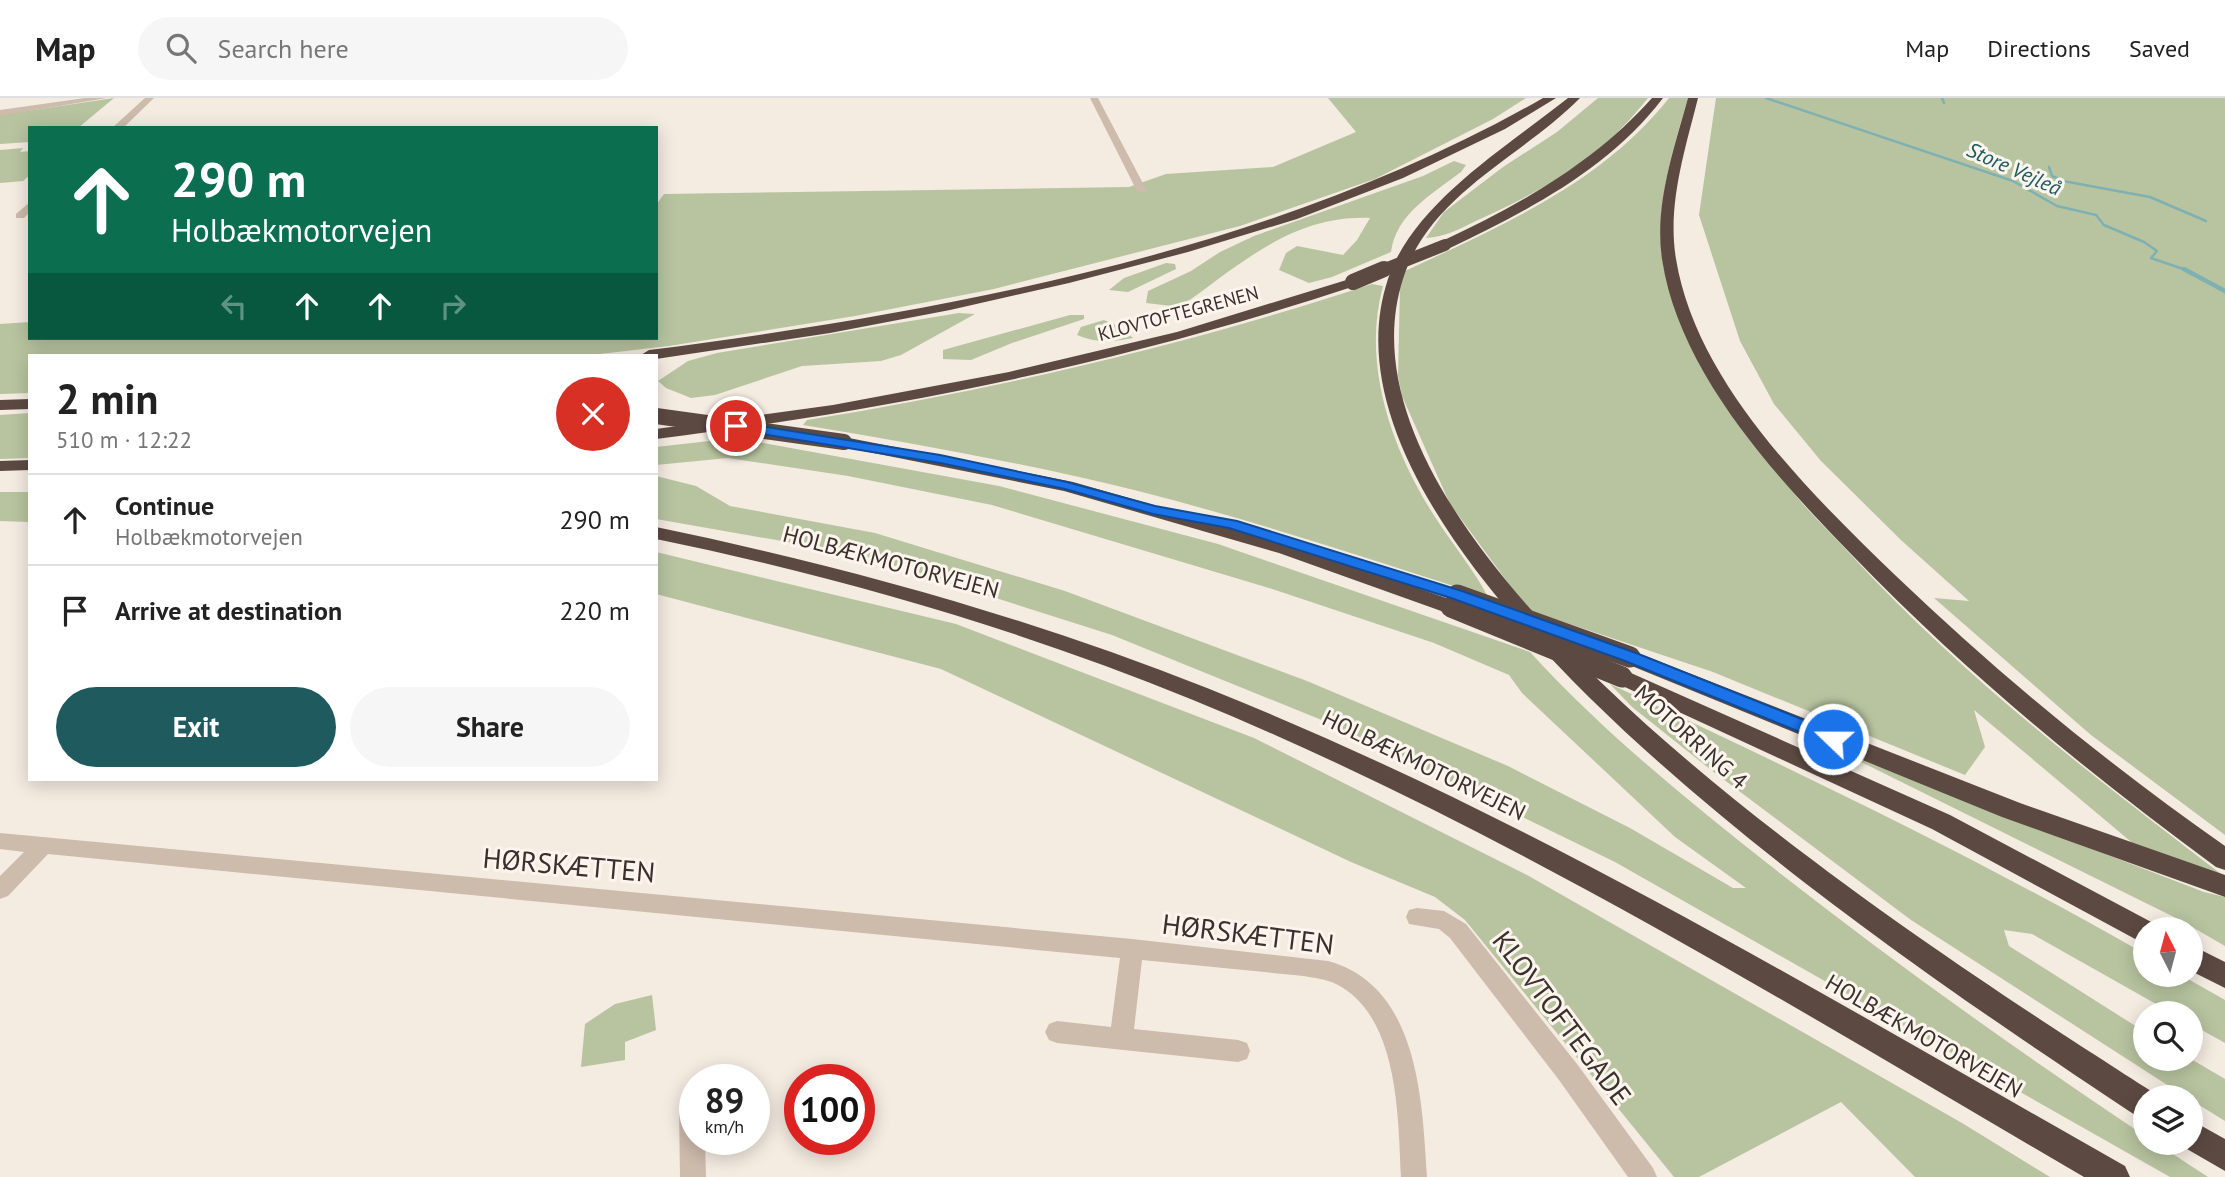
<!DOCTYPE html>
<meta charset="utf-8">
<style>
:root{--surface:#fff;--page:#f6f6f6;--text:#222;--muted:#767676;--line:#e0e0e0;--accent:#1f5a5e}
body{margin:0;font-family:"PT Sans",sans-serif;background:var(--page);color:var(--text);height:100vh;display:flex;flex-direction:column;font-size:26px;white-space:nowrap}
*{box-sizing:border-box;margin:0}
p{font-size:23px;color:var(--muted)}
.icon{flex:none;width:38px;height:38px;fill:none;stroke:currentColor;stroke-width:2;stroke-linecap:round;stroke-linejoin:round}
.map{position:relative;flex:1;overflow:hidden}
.sheet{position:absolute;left:28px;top:256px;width:630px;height:427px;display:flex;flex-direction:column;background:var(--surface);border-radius:0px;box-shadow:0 4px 18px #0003}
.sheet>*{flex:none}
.top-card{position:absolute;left:28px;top:28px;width:630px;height:214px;border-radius:0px;box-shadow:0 4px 18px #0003;background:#0b6e4f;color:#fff;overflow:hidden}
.needle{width:46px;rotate:354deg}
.fabs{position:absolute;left:2133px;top:819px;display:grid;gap:14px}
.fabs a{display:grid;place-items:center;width:70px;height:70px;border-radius:50%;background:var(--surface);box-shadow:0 4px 18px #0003;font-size:35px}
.speed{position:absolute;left:679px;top:966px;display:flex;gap:14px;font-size:35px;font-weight:700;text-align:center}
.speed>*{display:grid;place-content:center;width:91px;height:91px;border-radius:50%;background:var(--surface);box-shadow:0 4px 18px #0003;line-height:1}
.speed small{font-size:18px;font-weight:400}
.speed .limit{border:10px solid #d22;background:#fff;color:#111}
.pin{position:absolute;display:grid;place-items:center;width:60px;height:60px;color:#fff;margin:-30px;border:4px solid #fff;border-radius:50%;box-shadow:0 2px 7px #0007}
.me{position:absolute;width:77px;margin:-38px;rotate:292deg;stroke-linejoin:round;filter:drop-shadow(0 0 5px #0008)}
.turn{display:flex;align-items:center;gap:24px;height:147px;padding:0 28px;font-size:32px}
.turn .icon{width:91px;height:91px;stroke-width:2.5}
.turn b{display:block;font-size:49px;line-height:60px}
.lanes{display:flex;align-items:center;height:66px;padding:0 28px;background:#0003;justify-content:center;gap:35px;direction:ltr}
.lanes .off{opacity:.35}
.round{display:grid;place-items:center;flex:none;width:74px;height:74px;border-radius:37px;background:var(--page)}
.overview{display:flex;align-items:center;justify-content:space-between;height:119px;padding:0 28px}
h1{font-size:42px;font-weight:600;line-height:52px}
.cta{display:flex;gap:14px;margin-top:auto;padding:14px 28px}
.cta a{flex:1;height:80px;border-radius:42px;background:var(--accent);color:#fff;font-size:28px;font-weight:600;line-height:80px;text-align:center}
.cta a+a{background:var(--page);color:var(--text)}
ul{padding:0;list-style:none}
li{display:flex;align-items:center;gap:21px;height:91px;padding:0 28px;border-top:2px solid var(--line)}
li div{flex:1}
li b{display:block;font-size:26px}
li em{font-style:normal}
header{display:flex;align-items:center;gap:42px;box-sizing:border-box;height:98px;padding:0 35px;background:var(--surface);border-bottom:2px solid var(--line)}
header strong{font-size:33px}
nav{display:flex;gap:38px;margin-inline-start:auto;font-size:24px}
.search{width:490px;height:63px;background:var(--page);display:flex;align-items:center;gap:18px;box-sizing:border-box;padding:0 24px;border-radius:38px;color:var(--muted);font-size:26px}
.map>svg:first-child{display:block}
</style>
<header>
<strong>Map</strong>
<div class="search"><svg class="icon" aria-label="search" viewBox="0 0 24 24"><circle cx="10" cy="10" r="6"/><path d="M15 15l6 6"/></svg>Search here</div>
<nav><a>Map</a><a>Directions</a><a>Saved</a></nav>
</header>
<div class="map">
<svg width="2225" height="1079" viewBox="0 0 2225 1079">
<rect width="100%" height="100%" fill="#f4ebe1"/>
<g fill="#b8c4a0">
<polygon points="114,0 78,30 30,30 30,44 0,46 0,17"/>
<polygon points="1328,0 1526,0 1493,21 1375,81 1240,128 994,191 855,218 669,248 591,257 30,257 30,295 0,296 0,226 30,224 30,240 656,240 656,107 664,96 1129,89 1166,76 1273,69 1356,34"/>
<path d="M1598,0h50c-47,60 -103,92 -172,123 -17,8 -31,16 -50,17l18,-26 59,-45 54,-35z"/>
<path d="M1669,0h19c-16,55 -35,113 -24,171 10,51 41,92 70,134 18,28 35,58 55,84 19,25 43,47 64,70 111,121 241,220 372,320l-83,-26 -168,-141 11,37 -20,28 -252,-103 -185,-62 -78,-106 -48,-108 -4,-20 2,-89 5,-16c96,-45 197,-88 264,-173z"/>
<polygon points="1716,0 2225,0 2225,737 2091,637 1934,500 1969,503 1902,443 1821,363 1774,306 1740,243 1699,117"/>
<polygon points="23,50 20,54 30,53 30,77 23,83 0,85 0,52"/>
<path d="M1454,63l12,4 -5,7c-29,22 -65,42 -70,80l-59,25 -23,6 -30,-13 7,-17 11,-7 46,9 14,-15 13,-22c-79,-3 -130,47 -190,89l-34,-4 2,-12 43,-20 29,-19 34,-16 169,-60z"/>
<polygon points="1166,165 1175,166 1176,171 1128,194 1109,192 1124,180"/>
<path d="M1372,186l11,2c-22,80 10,167 54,234 17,26 37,50 51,77 -115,-37 -229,-75 -346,-105 -112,-28 -225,-48 -339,-67l4,-5c192,-31 380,-75 565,-136z"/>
<polygon points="959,215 975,216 901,257 881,263 802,268 715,297 691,300 666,290 658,283 688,263 717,255"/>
<polygon points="1070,217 1084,217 1084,221 1012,245 971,262 943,261 943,252"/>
<path d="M1104,222l16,7 13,11c-20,4 -38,5 -56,-3l4,-8z"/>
<polygon points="30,315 30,360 0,361 0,317"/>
<path d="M736,340l263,48 219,58 312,108c71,78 155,146 237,211 122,96 249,187 378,273l1,7h10l52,34h-38l-555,-315 -286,-139 -217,-88 -251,-80 -205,-36v-43l40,10 34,20 145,27 190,58 242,90 201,85 122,62 103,60h13l-71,-51 -153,-144 -13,-18 -75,-32 -165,-55 -277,-83 -144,-29 -120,-18 -72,7v-18z"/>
<polygon points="0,394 30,394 30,424 0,423"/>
<polygon points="656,454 956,526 1254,640 1527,777 1962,1025 2050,1079 1915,1079 1841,1004 1699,1079 1674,1079 1465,822 1435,799 1351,764 941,571 656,496"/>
<path d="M1610,586c182,85 362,171 535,270l1,21h35l44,25v43l-34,-19v-11h-19l-140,-79 -28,-4 5,16 136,86 1,27h45l34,20v42l-34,-21v-3h-5l-275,-177 -196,-147 -83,-66z"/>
<polygon points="1843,655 2204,794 2225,799 2225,848 2180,822"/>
<polygon points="652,897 656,932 625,944 625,962 581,969 585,926 615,906"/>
</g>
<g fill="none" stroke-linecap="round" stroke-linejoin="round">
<g stroke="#7fb0b2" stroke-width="2.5">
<polyline points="1766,0 2013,83 2057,108 2096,117 2104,127 2144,144 2157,153 2151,160 2189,173"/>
<polyline points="1942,0 1944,5"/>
<polyline points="2049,69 2052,78 2063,83 2150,99 2206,123"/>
</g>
<polyline stroke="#7fb0b2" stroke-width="4.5" points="2184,171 2225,193"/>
<g fill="#cdbbac" fill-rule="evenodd">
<polygon points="85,0 107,0 0,18 0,12"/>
<polygon points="145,0 154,0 123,30 112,30"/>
<polygon points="1090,0 1098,0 1147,93 1146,95 1137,93"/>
<polygon points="30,104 30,114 24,120 16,120 16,116"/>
<path d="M0,735l1132,106 196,22c91,25 94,139 99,216h-26c-3,-60 -2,-162 -65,-193 -10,-5 -22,-6 -32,-8l-162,-16 -8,69 104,11 9,3 3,8 -3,8 -9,3 -181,-19 -8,-3 -4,-8 4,-8 8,-3 54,6 9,-69 -1072,-104 -40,42 -8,3v-23l24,-24 -24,-3z"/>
<polygon points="1417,810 1444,813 1466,826 1577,966 1653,1070 1657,1079 1628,1079 1559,982 1450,840 1439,831 1409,826 1406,819 1409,812"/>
<polygon points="692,1000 695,1001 695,1041 705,1041 706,1079 680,1079 679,1012 683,1004"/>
</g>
<g fill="#5c4a42" fill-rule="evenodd">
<path d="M1543,0h13l-51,31 -102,49 -106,41 -109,33 -119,31 -119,27 -120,23 -174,26v-4h-15l8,-5c302,-39 627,-99 894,-252z"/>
<path d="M1568,0h12c-58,59 -151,96 -177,181 -92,286 553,686 754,816l1,2h-12v22l-11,-4c-200,-134 -843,-548 -747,-836 25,-76 120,-133 180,-181z"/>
<path d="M1652,0h11c-54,71 -134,112 -213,150h-10v-6c79,-37 153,-78 212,-144z"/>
<path d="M1688,0h10c-13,52 -31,107 -22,161 20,123 133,233 219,316 103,99 213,189 330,271v24l-9,-3c-128,-94 -251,-195 -362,-310 -77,-79 -175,-184 -192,-298 -8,-54 12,-110 26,-161z"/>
<path d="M1353,180l7,4 -2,3c-232,77 -459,124 -702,154v-10l177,-24 176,-33 168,-40z"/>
<polygon points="30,301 30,311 0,312 0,302"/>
<polygon points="844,339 1073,384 1293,447 1458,504 1461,509 1458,514 1444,514 1279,455 1064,393 838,348 835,344"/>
<polygon points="30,362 30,372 0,373 0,363"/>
<path d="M656,429c188,39 372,90 551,161 321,128 618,308 918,478l5,11h-46c-291,-170 -579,-349 -891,-477 -174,-71 -353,-123 -537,-161z"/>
<polygon points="1630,552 2020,705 2225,777 2225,799 2002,719 1622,564 1619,559 1622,554"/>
<polygon points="1622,571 1950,717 2155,826 2158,831 2146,831 2146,845 2137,842 1932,731 1614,584 1611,579 1614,574"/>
<polygon points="2191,847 2225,864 2225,890 2191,873"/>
<polygon points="2191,1022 2225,1041 2225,1073 2180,1047 2179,1045 2191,1045"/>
</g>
<polyline stroke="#5c4a42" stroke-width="12" points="1380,173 1445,147"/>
<g stroke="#5c4a42" stroke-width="16">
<polyline points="1353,184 1384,171"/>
<polyline points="656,318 844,344"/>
</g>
<g stroke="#5c4a42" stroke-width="21">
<polyline points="1457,497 1630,559"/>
<polyline points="1451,509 1622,579"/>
</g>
</g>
<polygon fill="#1a73e8" stroke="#114b97" stroke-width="2" points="736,324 940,357 1067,384 1155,408 1237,423 1462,493 1636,555 1839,636 1842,641 1839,645 1827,645 1625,563 1451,500 1229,430 1153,416 1065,391 940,365 732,331 732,325"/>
<g text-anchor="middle" stroke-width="6" stroke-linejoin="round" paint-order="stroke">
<g font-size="19" fill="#3b302b" stroke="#fbf5ee">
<text transform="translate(1178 215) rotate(-15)" y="7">KLOVTOFTEGRENEN</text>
</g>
<g font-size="21" font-style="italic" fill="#1f5a5e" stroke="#fbf5ee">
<text transform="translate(2014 71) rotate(24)" y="7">Store Vejleå</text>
</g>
<g font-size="23" fill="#3b302b" stroke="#fbf5ee">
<text transform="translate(891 464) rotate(15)" y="8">HOLBÆKMOTORVEJEN</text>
<text transform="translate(1691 639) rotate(42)" y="8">MOTORRING 4</text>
<text transform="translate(1424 667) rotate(26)" y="8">HOLBÆKMOTORVEJEN</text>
<text transform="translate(1924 938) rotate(30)" y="8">HOLBÆKMOTORVEJEN</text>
</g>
<g font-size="28" fill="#3b302b" stroke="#fbf5ee">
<text transform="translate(569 767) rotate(5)" y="10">HØRSKÆTTEN</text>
<text transform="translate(1248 836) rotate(7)" y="10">HØRSKÆTTEN</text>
<text transform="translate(1562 920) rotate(53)" y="10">KLOVTOFTEGADE</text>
</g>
</g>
</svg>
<div class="fabs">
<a><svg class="needle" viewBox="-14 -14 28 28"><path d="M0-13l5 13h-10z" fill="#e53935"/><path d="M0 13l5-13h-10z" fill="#767676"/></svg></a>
<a><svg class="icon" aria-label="search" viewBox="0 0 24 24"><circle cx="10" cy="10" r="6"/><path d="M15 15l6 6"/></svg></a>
<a><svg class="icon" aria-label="layers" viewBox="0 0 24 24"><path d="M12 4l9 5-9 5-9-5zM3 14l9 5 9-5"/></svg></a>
</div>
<div class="speed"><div>89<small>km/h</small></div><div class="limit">100</div></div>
<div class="pin" style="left:736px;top:328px;background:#d93025"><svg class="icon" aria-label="arrive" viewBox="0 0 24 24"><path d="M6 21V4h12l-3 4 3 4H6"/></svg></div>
<svg class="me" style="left:1833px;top:641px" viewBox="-20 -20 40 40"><circle r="17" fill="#1a73e8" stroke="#fff" stroke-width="3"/><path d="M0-11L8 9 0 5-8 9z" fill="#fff"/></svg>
<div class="top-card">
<div class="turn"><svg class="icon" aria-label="ahead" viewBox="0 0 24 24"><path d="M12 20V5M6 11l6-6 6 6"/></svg><div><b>290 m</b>Holbækmotorvejen</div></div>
<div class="lanes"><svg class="icon off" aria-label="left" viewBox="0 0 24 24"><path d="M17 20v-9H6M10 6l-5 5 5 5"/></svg><svg class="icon" aria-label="ahead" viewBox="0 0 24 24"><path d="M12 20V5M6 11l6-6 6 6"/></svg><svg class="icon" aria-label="ahead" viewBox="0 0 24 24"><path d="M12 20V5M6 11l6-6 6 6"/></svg><svg class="icon off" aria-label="right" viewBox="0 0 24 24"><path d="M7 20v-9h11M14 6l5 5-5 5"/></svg></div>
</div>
<section class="sheet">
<div class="overview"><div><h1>2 min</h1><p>510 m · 12:22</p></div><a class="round" style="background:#d93025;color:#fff"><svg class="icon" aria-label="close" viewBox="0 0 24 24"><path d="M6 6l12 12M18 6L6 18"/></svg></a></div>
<ul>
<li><svg class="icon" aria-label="ahead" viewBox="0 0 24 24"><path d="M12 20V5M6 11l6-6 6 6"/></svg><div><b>Continue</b><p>Holbækmotorvejen</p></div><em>290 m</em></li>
<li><svg class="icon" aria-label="arrive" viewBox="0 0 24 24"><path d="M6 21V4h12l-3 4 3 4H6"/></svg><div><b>Arrive at destination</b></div><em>220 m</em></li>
</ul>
<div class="cta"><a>Exit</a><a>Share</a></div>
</section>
</div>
